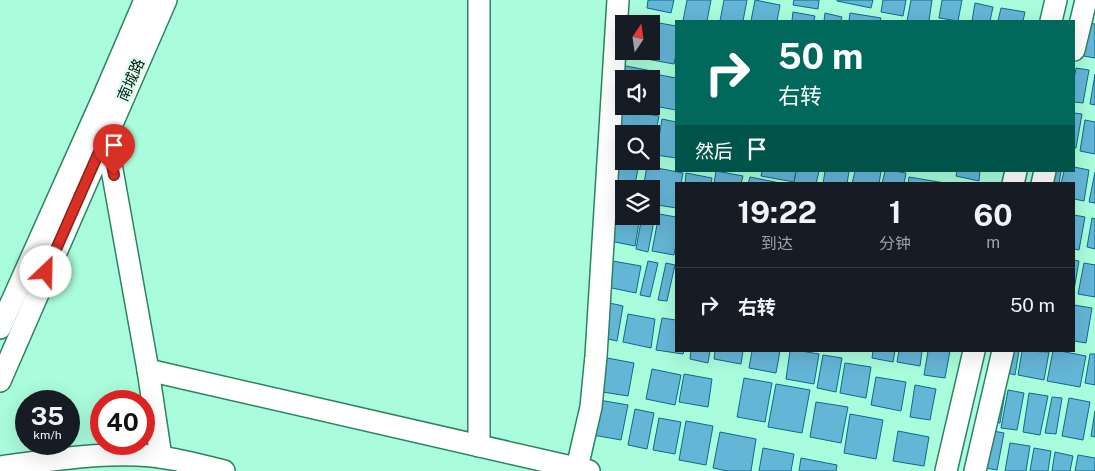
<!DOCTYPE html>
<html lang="zh">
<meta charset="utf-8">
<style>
:root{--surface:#171b24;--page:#242831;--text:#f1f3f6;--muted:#9ea1a6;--line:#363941}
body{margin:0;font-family:"Public Sans","Noto Sans SC",sans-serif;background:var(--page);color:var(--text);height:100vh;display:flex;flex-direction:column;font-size:19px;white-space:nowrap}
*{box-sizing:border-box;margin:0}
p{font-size:16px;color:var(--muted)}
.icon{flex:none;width:28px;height:28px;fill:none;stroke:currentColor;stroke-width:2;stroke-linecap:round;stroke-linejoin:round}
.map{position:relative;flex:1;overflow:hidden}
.sheet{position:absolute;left:675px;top:182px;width:400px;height:170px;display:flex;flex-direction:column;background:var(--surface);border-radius:0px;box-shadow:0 5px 20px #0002}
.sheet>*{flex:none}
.banner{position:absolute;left:675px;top:20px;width:400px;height:152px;border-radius:0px;box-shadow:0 5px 20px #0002;background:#00695c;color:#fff;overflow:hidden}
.needle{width:32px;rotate:13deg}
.controls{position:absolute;left:615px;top:15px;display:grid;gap:10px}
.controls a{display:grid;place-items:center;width:45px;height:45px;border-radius:0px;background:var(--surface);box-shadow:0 5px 20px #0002;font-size:25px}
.speed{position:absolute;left:15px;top:390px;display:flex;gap:10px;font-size:25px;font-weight:700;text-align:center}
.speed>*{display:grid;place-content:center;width:65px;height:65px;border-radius:50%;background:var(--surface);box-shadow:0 5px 20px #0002;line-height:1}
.speed small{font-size:12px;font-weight:400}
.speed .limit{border:8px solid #d22;background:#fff;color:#111}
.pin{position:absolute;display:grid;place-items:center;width:42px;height:42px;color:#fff;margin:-51px -21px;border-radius:50% 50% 50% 0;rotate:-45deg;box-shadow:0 0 5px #0007}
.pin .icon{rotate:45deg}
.me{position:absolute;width:55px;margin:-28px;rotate:24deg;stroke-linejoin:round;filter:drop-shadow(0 0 4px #0008)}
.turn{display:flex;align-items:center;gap:18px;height:105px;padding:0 20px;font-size:22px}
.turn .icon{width:65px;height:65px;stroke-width:2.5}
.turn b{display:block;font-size:35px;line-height:42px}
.then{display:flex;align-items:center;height:48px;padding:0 20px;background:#0003;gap:10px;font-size:19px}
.eta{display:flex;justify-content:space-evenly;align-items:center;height:85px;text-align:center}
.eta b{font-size:30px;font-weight:700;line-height:35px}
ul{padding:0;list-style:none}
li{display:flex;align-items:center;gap:15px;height:75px;padding:0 20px;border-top:1px solid var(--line)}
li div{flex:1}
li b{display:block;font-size:19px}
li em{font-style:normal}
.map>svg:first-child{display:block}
</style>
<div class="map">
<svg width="1095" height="471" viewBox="0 0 1095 471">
<rect width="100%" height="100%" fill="#a9fcdc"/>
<g fill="#65b5d7" stroke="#0c6b8a">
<polygon points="648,0 674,0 671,13 647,8"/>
<polygon points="687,0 711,0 707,21 683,21"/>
<polygon points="724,0 747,0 743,21 720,21"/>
<polygon points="755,0 780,5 777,21 751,21"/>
<polygon points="794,0 819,0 818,9 793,5"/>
<polygon points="837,0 873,0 871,8 837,1"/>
<polygon points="883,0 906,0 903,16 881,12"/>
<polygon points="911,0 932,0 929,21 907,21"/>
<polygon points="942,0 962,0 958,21 939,18"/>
<polygon points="975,3 993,7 990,21 972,21"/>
<polygon points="1001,8 1025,12 1023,21 998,21"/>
<polygon points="793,12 815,16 814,21 792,21"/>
<polygon points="825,13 842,17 841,21 824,21"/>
<polygon points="850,13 881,18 880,21 849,21"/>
<polygon points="626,15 641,18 640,24 625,24"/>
<polygon points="648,21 676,26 676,54 674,64 641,58 642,51 651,51 651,24 647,24"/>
<polygon points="1084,22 1095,24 1095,58 1078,55"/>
<polygon points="621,65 652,71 650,79 624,79 624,101 614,100"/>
<polygon points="1076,68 1089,70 1083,103 1074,102 1074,79"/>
<polygon points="1095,74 1095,105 1090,104"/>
<polygon points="660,75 676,78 676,110 654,106"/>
<polygon points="618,109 659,116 652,153 651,153 651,134 624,134 624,148 611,146"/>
<polygon points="1074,113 1082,114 1076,148 1074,148"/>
<polygon points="662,119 676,122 676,158 656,155"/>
<polygon points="1085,120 1095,122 1095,154 1080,151"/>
<polygon points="615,160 639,164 634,189 624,189 624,198 608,195"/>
<polygon points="647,166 683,173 681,184 676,184 676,208 651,204 651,189 643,189"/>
<polygon points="1074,167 1089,170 1084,201 1074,199 1074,184 1061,184 1064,171 1074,171"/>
<polygon points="716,171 743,176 741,184 714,184"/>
<polygon points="762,171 796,171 794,182 761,176"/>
<polygon points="796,171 819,171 816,184 794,183"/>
<polygon points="825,171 849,171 847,184 823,184"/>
<polygon points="855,171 881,171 879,184 852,184"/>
<polygon points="885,171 894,171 906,173 904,184 882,184"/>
<polygon points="957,171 980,171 979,181 956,176"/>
<polygon points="1048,171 1061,171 1059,184 1045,184"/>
<polygon points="1095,172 1095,203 1089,202"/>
<polygon points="686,173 712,178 711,184 685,184"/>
<polygon points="750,177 780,183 780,184 748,184"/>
<polygon points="909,177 945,183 945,184 908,184"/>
<polygon points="611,206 624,208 624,216 640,216 635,246 605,240"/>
<polygon points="651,210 656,211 648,252 636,249 642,216 651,216"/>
<polygon points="659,214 676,217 676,244 674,255 652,251"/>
<polygon points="1074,215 1085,217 1079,250 1074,249"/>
<polygon points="1092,218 1095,219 1095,249 1087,247"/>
<polygon points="607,260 641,266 636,293 602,286"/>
<polygon points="1074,260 1079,261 1074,290"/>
<polygon points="648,261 658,263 650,297 640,295"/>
<polygon points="666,263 675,265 667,301 658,300"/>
<polygon points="1084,263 1095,265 1095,297 1078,294"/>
<polygon points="605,302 623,306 617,341 599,337"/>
<polygon points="1074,305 1092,308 1086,343 1074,341"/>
<polygon points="628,314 655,319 651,348 623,342"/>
<polygon points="662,318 676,320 676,351 684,351 683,354 656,350"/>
<polygon points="691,351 710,351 708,363 690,359"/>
<polygon points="715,351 743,351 741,364 714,359"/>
<polygon points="752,351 780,351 776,373 749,368"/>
<polygon points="790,351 801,351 819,354 814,384 786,379"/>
<polygon points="873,351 895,351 893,362 872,358"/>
<polygon points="899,351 922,351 920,366 897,362"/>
<polygon points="928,351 950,351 945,378 924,375"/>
<polygon points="1007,351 1019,351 1015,375 1004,372"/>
<polygon points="1022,351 1049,352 1044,380 1018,375"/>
<polygon points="1053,351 1060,351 1086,356 1080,387 1047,381"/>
<polygon points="1090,354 1095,354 1095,385 1085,383"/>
<polygon points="823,355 842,358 836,392 817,388"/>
<polygon points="602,357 634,363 628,396 596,391"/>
<polygon points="845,363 871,367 866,398 840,393"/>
<polygon points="652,369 681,375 675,405 646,399"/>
<polygon points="684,374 712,379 708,407 679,402"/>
<polygon points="876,377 906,382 901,411 871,405"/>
<polygon points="744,378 772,383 765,422 737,417"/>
<polygon points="776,384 810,390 802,433 768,427"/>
<polygon points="915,385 936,389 930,420 910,417"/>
<polygon points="1008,390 1024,393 1017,430 1001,428"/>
<polygon points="996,391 1005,393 1000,423 991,422"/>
<polygon points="1029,393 1048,396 1040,435 1023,432"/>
<polygon points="1052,397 1062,398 1056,434 1045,433"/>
<polygon points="1069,398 1090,402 1083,440 1062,436"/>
<polygon points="599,400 628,405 621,440 593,435"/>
<polygon points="816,402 848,407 841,443 810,437"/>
<polygon points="635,409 654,413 647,449 628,445"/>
<polygon points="1095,411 1095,437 1091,436"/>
<polygon points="850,414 883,420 876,459 844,453"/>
<polygon points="659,418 681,422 675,454 653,450"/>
<polygon points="686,421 713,426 706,465 679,460"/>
<polygon points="988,430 1004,433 997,470 981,467"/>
<polygon points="898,431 929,437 924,466 893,461"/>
<polygon points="720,432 756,439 751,471 727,471 713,468"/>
<polygon points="1010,443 1030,446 1026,471 1005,471"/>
<polygon points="763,448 794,454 791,471 759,471"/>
<polygon points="1034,448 1051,451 1048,471 1030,471"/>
<polygon points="1055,452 1073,456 1070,471 1052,471"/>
<polygon points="1078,455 1095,458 1095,471 1075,471"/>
<polygon points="801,458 837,465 836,471 799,471"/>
</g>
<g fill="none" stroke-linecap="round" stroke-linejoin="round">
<defs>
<g id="minor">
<polyline points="479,0 479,446"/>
<polyline points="1051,21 1056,0"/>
<polyline points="1074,50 1086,0"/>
<polyline points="106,136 148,370 161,457"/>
<polyline points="1013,184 1016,171"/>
<polyline points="1042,184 1045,171"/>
<polyline points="0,328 103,98 145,0"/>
<polyline points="148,370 589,471"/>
<polyline points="0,381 166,0"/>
<path d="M0,467c45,-6 92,-14 137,-12 30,1 58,9 87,16"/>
<polyline points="577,468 591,407 596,356 618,0"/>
<polyline points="946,471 974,351"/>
<polyline points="975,471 1003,351"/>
</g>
</defs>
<use href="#minor" stroke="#2c8267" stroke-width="24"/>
<use href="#minor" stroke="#fff" stroke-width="21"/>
</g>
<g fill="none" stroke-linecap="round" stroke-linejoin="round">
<defs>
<polyline id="route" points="46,272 106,136 114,175"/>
</defs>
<use href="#route" stroke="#8d1f18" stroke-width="12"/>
<use href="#route" stroke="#d93025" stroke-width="9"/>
</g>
<g text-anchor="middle" stroke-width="5" stroke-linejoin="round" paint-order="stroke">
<g font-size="15" fill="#001810" stroke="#defef0">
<text transform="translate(131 80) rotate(-66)" y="5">南城路</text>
</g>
</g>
</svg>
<div class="controls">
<a><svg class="needle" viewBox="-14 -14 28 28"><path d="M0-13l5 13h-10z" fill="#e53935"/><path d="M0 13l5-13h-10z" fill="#9ea1a6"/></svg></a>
<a><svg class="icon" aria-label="sound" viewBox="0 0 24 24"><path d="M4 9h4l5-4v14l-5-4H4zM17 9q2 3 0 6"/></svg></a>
<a><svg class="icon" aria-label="search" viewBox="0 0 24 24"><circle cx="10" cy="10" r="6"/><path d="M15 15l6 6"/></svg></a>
<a><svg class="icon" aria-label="layers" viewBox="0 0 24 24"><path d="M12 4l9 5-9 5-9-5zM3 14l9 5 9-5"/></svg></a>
</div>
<div class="speed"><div>35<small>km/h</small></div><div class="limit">40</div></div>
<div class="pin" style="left:114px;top:175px;background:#d93025"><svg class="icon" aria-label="arrive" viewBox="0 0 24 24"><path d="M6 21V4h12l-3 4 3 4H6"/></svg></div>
<svg class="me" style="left:46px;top:272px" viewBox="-20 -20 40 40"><circle r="19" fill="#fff"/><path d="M0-13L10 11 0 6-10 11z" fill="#d93025"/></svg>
<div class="banner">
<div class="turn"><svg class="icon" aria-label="right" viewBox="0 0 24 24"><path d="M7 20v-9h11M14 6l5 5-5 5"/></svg><div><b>50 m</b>右转</div></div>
<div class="then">然后<svg class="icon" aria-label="arrive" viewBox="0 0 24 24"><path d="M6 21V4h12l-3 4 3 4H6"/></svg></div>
</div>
<section class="sheet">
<div class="eta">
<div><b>19:22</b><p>到达</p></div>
<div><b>1</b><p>分钟</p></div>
<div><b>60</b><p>m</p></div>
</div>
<ul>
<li><svg class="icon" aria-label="right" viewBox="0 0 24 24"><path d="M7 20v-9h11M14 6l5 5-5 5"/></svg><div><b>右转</b></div><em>50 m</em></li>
</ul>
</section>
</div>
